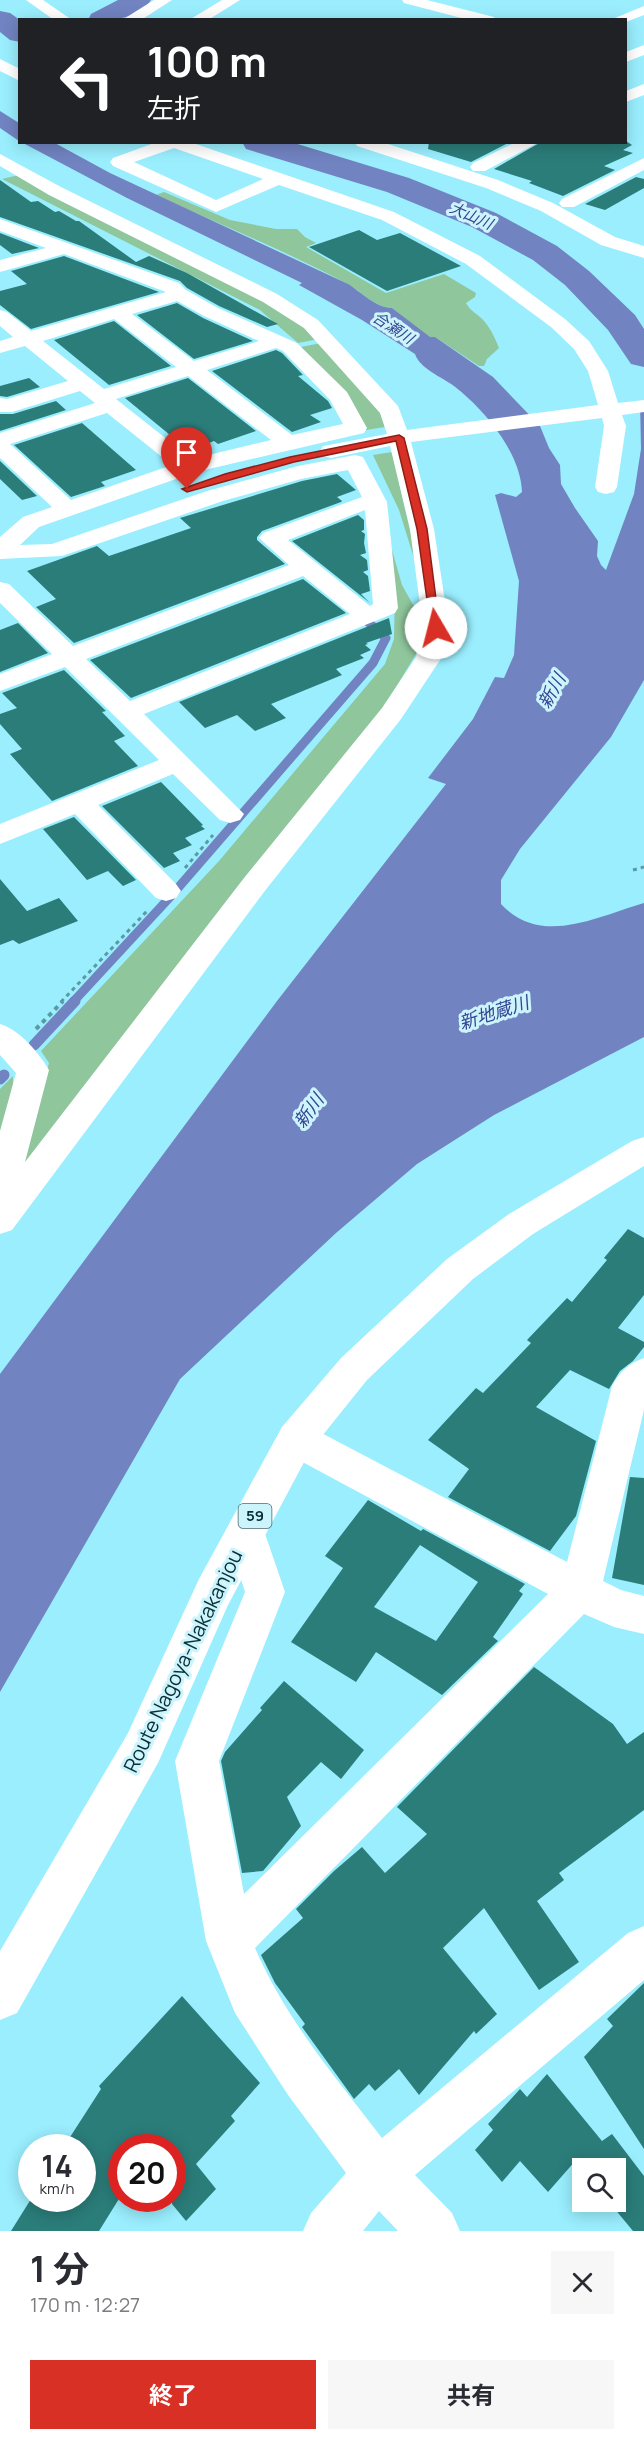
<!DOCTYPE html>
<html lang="ja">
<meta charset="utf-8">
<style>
:root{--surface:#fff;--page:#f7f7f7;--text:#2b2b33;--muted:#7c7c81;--accent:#d93025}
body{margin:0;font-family:Manrope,"Noto Sans JP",sans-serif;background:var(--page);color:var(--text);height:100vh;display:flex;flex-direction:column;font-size:22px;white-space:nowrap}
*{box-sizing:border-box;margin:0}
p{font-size:20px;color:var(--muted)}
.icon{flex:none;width:33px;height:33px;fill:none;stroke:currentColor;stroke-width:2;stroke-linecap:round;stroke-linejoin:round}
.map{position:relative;height:2231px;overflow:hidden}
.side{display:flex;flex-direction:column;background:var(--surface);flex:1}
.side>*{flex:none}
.banner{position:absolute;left:18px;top:18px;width:609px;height:126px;border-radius:0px;box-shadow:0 3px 15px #0003;background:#202124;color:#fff;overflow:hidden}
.fabs{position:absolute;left:572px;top:2158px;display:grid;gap:12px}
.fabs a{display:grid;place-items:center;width:54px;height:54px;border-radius:0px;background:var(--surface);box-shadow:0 3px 15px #0003;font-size:30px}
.speed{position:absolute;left:18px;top:2134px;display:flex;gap:12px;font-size:30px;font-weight:700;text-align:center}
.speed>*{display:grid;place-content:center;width:78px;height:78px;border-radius:50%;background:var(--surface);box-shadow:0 3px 15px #0003;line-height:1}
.speed small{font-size:15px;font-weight:400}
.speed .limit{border:9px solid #d22;background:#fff;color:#111}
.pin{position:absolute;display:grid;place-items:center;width:51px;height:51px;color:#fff;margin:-62px -26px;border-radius:50% 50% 50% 0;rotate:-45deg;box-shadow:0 0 6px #0007}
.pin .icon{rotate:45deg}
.me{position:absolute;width:66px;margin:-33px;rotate:352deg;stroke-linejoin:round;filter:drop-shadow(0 0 4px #0008)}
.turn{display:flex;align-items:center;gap:21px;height:126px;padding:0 30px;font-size:27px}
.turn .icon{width:78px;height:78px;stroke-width:2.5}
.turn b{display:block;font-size:42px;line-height:51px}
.round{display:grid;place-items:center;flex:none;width:63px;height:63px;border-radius:0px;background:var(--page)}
.headline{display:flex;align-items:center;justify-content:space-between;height:102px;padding:0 30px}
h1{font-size:36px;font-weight:700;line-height:45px}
.primary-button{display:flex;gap:12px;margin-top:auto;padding:12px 30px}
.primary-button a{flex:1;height:69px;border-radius:0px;background:var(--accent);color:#fff;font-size:24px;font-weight:700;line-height:69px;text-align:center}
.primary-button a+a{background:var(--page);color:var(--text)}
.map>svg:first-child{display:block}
</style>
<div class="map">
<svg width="644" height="2231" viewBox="0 0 644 2231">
<rect width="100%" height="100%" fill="#9aeefe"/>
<g fill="#8fc69c">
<polygon points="19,175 212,271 306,325 319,339 298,343 260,310 2,179"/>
<path d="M164,192l66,28 46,9h21l8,8 11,6 -10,4 80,46 58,-19 32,19 -1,4 -9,6c5,9 12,11 18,18 7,8 11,17 15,27l-12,11 -3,7h-5l-44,-29 -5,1 -38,-30c-16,0 -30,-16 -43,-23 -62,-34 -129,-60 -193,-90z"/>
<polygon points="321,343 380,412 385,427 360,431 348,398 301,347"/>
<polygon points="392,452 423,587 399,510 373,455"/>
<polygon points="384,522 402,585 425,626 422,644 377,719 19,1174 49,1063 41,1051 219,861 385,664 394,639 395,584"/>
<polygon points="13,1076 13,1091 0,1132 0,1089"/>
</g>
<g fill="#7183c1">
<polygon points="0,111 19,123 19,141 0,128"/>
<path d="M53,142l57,31 238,111c13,8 28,24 44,24l38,29h5l58,40 47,49 9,22 11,17 1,19 14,24 23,33 -1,15 4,9 5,5 28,-76 7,-45 -1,-48h4v279l-33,57 -91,112 -19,31v24c40,43 95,13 143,-1v134l-150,78 -77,49 -81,69 -156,146 -180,313v-318l277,-373 169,-217 -18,-6 45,-59 22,-42 9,1 10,-23 5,-74 -24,-86 6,-2 15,4 6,-5c-1,-39 -38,-83 -68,-106 -12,-9 -34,-17 -39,-32l-53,-34 -63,-35 3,-2 -175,-85 -104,-55z"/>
</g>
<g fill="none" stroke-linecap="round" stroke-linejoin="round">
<polyline stroke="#7183c1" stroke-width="9" points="73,1002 171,896 373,663 386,638 368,622"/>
<g stroke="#7183c1" stroke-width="11">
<polyline points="34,1045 75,1001"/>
<polyline points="0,1079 4,1075"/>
</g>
<g fill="#7183c1" fill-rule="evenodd">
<path d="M118,0h33c-14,21 -41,20 -63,20l3,-6z"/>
<polygon points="0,11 10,13 20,20 20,42 10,40 0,32"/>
<polygon points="242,142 291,142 409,178 496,213 557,246 589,271 635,315 644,329 644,367 631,364 608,330 565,285 533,260 472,227 387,192 246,149"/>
</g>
</g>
<g fill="#2b7d7a" fill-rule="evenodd">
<polygon points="626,141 632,145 623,150 633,153 604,166 615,170 563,196 529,183 532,181 494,169 541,142"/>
<polygon points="429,142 510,142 471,162 428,149"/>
<polygon points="636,177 644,179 644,188 605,210 585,204"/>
<polygon points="0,180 31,202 38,201 55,212 59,211 76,221 79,221 136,262 149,256 187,273 278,324 267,327 219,306 187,288 180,281 0,217"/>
<polygon points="359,230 377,240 400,233 461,266 387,291 309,247"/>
<polygon points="0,233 39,248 12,254 0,245"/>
<polygon points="64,256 159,292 31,329 0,305 0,291 27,284 11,271"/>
<polygon points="177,303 203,318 253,341 194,359 137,315"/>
<polygon points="114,321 171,366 109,385 54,340"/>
<polygon points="276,350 282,353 303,375 298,376 328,401 332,408 310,415 321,422 292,432 212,371"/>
<polygon points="29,378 40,387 7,397 0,396 0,386"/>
<polygon points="188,378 256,431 218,444 214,441 193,449 185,442 181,444 125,398"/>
<polygon points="56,401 66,410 0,431 0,414 13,414"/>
<polygon points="82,423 136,470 101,482 105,486 71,497 14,445"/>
<polygon points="0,461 37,496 22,500 0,479"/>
<polygon points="337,474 356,490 337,497 342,501 341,502 262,531 257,537 257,540 285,564 74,643 36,607 56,599 27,571 97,546 109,556 191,528 180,518 302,481"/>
<polygon points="358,515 364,520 364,530 361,531 365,534 364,543 366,553 360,555 367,560 368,570 363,572 368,576 370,591 361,594 370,603 292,541"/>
<polygon points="303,579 346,613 131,698 90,660"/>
<polygon points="389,618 392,634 366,643 368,644 365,645 371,650 360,655 364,658 336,669 342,675 271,704 286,718 255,731 237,715 205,728 179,702"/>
<polygon points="18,623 48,653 0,672 0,630"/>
<polygon points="64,670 106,711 102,712 125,736 114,741 138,766 52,801 10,754 22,749 0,724 0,714 17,708 2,693"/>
<polygon points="161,782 203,825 201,826 205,829 185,838 192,845 173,853 180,861 164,868 102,806"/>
<polygon points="74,817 136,880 123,886 108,871 87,880 43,829"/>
<polygon points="0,879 27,911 59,898 78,921 19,944 13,940 0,945"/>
<polygon points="628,1229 644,1238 644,1295 618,1328 644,1342 644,1347 633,1361 620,1371 609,1389 570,1370 536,1407 596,1441 576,1516 550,1551 448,1497 469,1469 428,1440 476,1388 483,1393 531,1343 527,1340 567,1298 572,1302 607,1260 604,1258"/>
<polygon points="630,1477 644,1478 644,1585 612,1578"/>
<path d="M368,1500l53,31 2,-2 102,55 -6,7 4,3 -30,43 5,4 -56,54 -66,-43 -20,30 -65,-40 52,-74 -18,-12zM420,1545l58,37 -42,59 -62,-34z"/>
<polygon points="534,1667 613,1724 627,1744 644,1732 644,1810 559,1873 564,1880 537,1901 579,1962 539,1990 484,1908 443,1948 497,2014 476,2034 474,2031 419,2095 399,2069 375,2091 369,2084 354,2099 302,2027 305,2024 275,1983 261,1955 303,1918 296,1909 334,1871 362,1847 385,1873 427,1834 397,1807"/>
<polygon points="284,1681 364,1750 341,1779 321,1762 287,1797 301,1826 263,1871 242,1873 221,1761 225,1752 262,1710 260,1708"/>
<polygon points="644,1983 644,2149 584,2057 613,2026 607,2019"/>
<polygon points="182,1996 260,2083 231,2116 235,2121 196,2164 216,2189 186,2221 172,2204 172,2148 122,2148 122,2194 99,2231 11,2231 31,2199 82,2199 82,2148 63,2148 101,2089 99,2086"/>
<polygon points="547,2074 602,2141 612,2134 644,2176 644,2231 633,2231 609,2202 615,2202 615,2169 584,2169 577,2159 548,2192 520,2161 502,2182 475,2150 493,2130 488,2124 520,2089 527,2097"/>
</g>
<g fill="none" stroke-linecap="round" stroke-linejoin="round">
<g stroke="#5a9aa6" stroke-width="3" stroke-dasharray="4 4" stroke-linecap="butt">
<polyline points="185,868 213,835"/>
<polyline points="633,870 644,867"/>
<polyline points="61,1002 148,910"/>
</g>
<polyline stroke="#5a9aa6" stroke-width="4" stroke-dasharray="4.5 4.5" stroke-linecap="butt" points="36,1029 63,1001"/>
<g fill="#fff" fill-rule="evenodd">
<polygon points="26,0 43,0 72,20 54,20"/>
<polygon points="154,0 172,0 141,20 122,20"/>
<polygon points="222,0 240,0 208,20 189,20"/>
<polygon points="402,0 427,0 494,17 496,20 469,20 404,3"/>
<polygon points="644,6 644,15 626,22 626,20 610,20"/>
<polygon points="644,45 644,55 626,62 626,52"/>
<polygon points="0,59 20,69 20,81 0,71"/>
<polygon points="644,84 644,95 626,102 626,91"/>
<path d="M157,142h33l204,70 86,44 85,63 24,22 19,30 10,32 26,-3v12l-22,3 4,11 -9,61 -3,5 -8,2 -8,-2 -3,-5 9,-61 -2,-8 -191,24 23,87 15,99 -7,29 -41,62 -137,173 -252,338 -12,4v-103l16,-58 -16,-18v-31c19,5 39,29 49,46l-24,92 219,-284 138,-170 34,-51 7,-29 -13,-99 -20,-83 -59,12 -8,-2 -3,-5 3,-5 64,-12 -7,-21 -76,-85 -41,-26 -214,-107 -49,-29v-12l61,33 216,107 41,26 80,86 9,24 191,-25 -10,-34 -14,-22 -23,-22 -85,-63 -84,-44 -103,-35 -63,27 -103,-46 -3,-4 3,-4zM174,148l89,31 -47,21 -82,-38z"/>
<polygon points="355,142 382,142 498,180 553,203 615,237 644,246 644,258 601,245 541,211 486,188 357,146"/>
<polygon points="516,142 539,142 485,171 473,171 470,167 473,163"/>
<polygon points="644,158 644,170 574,207 562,207 559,203 562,199"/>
<path d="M0,219l179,64 7,7 32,18 79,35 50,49 20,36 -3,5 -168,39 -157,55 -19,18 32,-1 155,-53 91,-25 57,-11 8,2 24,45 11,106 -3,5 -251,101 100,100 -4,6 -10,3 -10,-3 -47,-46 -75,31 78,79 5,7 -5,7 -10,3 -10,-3 -81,-84 -75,30v-20l159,-64 -94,-93 -65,24v-17l52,-20 -52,-51v-21l9,2 64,62 216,-81 -30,-27 4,-5 99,-36 -14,-27 -47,9 -78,22 -161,55 -62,3v-22l23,-20 29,-10 -52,-49v-25l95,-30 -15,-12 -68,21h-12v-14l7,1 61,-18 -43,-35 -25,7v-12l13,-4 -13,-11v-16l7,2 24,19 135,-39 -102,-38 -64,18v-12l46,-12 -46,-17zM177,301l27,15 55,25 -65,20 -62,-47zM114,319l62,48 -72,22 -61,-48zM276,348l7,3 47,49 13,24 -51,11 -85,-65zM188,376l83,64 -79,19 -76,-60zM107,413l65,52 -101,35 -61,-56zM365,510l8,94 -3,2 -82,-66zM303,576l47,38 -220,87 -44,-42z"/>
<path d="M644,1358v52l-41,171 18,9 23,6v38l-30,-7 -30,-13 -329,334c30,70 81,130 127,190l246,-205 16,-7v54l-229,195 37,38 8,18h-62l-19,-20 -16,20h-60l8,-18 35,-40 -58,-78 -53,-82 -29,-72 -31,-180 70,-169 -19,-60 6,-13 14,-5 14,5 25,73 -66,169 25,133 304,-300 -266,-143 -5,-12 5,-12 14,-5 14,5 257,135 45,-176c8,-15 16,-22 32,-28z"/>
</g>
<polygon fill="#fff" fill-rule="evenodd" points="644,1137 644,1166 533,1234 473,1279 367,1380 310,1451 228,1605 158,1763 17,2013 0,2020 0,1951 128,1733 199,1579 282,1427 341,1358 447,1259 509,1214 632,1141"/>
</g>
<polygon fill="#d93025" stroke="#8d1f18" stroke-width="1.5" points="399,435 404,438 427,529 440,630 431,628 417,529 396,441 294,462 187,492 182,489 225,474 290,457"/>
<g text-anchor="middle" stroke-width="6" stroke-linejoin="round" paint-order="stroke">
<g font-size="15" font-style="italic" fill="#354491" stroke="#ccf4fc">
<text transform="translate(471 216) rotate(24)" y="5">大山川</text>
<text transform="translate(393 328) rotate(33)" y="5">合瀬川</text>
</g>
<rect fill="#ccf4fc" stroke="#446971" stroke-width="1.5" x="238.5" y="1504" width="33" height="24" rx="4.5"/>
<g font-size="15" font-weight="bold" fill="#092e35">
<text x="255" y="1521">59</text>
</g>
<g font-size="18" font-style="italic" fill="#354491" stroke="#ccf4fc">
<text transform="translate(552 691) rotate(-61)" y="6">新川</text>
<text transform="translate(494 1013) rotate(-18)" y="6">新地蔵川</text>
<text transform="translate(309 1111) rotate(-54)" y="6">新川</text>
</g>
<g font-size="20" fill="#092e35" stroke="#ccf4fc">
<text transform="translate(183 1661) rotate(-64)" y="7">Route Nagoya-Nakakanjou</text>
</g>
</g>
</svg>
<div class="fabs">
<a><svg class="icon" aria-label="search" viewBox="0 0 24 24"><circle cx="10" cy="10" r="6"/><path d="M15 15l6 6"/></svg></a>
</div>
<div class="speed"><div>14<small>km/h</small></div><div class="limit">20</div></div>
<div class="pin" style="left:187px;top:489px;background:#d93025"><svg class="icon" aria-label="arrive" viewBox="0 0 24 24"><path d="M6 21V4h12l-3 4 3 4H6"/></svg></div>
<svg class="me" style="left:436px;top:628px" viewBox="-20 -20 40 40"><circle r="19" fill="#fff"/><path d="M0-13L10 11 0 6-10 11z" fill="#d93025"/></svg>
<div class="banner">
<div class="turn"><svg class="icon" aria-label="left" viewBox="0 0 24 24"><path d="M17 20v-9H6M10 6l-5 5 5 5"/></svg><div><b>100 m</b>左折</div></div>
</div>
</div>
<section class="side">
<div class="headline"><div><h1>1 分</h1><p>170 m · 12:27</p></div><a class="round"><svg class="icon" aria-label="close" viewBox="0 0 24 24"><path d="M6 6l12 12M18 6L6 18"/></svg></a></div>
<div class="primary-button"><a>終了</a><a>共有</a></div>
</section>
